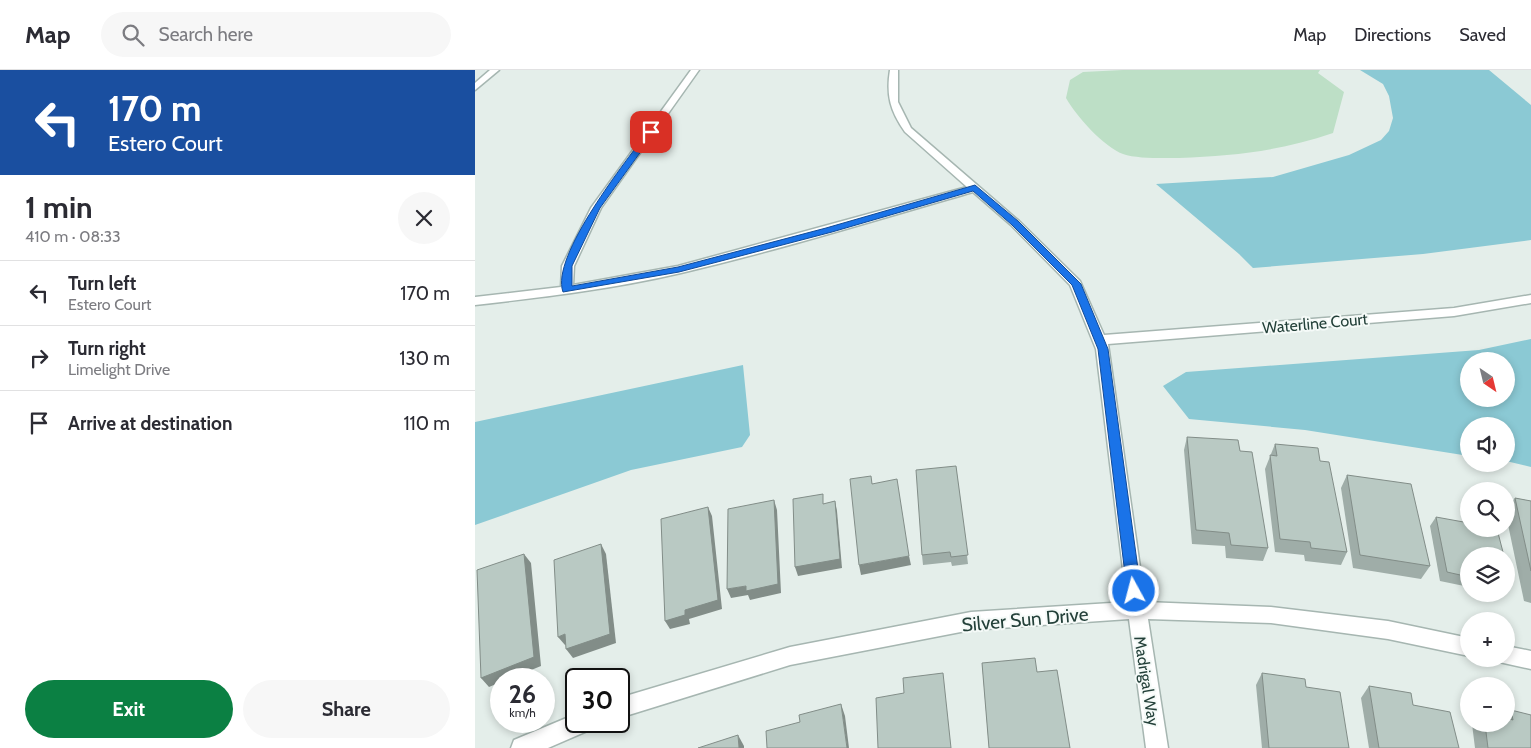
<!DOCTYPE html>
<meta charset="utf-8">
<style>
:root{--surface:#fff;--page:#f7f7f7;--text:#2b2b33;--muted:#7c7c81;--line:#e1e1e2;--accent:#0b8043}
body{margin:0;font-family:Cabin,sans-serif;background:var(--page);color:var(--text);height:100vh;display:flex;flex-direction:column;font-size:19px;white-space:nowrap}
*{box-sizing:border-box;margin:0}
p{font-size:16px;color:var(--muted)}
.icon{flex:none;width:28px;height:28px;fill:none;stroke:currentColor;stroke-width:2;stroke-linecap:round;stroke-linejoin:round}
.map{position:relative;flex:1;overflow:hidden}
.panel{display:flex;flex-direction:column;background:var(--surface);width:475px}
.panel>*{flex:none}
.top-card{background:#1a4fa0;color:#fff;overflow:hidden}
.needle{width:32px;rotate:145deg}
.buttons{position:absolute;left:985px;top:282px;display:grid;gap:10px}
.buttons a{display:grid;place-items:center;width:55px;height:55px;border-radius:50%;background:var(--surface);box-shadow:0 2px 8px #0003;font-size:25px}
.speed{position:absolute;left:15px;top:598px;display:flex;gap:10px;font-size:25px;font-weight:700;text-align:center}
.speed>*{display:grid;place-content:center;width:65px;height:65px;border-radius:50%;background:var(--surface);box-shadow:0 2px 8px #0003;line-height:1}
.speed small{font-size:12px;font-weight:400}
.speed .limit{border:2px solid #111;border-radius:8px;background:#fff;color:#111}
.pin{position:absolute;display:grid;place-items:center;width:42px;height:42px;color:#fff;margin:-21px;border-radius:10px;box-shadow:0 2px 8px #0006}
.me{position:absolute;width:55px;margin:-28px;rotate:353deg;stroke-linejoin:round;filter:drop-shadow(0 0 4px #0008)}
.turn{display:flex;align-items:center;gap:18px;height:105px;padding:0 25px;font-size:22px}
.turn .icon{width:65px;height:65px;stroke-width:2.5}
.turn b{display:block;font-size:35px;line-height:42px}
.round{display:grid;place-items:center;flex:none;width:52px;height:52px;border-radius:26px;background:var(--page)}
.summary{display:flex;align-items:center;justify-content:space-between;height:85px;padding:0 25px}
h1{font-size:30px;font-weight:700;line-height:38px}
.button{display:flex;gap:10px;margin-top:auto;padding:10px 25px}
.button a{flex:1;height:58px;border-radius:30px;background:var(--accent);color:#fff;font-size:20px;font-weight:700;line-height:58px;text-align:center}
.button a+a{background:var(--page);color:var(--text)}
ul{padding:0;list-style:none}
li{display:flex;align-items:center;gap:15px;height:65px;padding:0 25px;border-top:1px solid var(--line)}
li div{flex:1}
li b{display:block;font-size:19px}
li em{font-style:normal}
header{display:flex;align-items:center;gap:30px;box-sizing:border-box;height:70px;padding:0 25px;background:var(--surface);border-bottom:1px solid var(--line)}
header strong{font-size:24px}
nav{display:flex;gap:28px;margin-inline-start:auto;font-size:18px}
.search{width:350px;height:45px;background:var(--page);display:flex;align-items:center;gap:12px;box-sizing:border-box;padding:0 18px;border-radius:28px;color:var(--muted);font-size:19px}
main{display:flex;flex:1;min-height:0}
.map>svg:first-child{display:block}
</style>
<header>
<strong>Map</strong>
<div class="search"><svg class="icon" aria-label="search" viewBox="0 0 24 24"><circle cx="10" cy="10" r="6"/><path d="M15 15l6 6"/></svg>Search here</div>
<nav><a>Map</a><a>Directions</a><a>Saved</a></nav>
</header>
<main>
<section class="panel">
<div class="top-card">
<div class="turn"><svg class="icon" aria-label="left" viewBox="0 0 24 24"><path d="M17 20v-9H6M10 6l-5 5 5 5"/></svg><div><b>170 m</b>Estero Court</div></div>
</div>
<div class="summary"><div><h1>1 min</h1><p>410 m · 08:33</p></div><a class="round"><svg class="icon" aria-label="close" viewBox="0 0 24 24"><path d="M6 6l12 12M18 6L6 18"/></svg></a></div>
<ul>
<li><svg class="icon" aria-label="left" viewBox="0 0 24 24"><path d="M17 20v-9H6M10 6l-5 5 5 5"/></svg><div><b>Turn left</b><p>Estero Court</p></div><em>170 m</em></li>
<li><svg class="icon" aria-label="right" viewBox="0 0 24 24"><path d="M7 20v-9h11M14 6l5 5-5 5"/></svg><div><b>Turn right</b><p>Limelight Drive</p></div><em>130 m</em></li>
<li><svg class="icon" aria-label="arrive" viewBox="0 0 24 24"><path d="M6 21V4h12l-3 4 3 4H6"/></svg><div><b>Arrive at destination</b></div><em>110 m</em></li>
</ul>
<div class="button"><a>Exit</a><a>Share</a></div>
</section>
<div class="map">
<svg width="1056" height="678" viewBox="0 0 1056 678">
<rect width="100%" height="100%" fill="#e4eeea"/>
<path fill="#bddfc6" d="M648,0h197l-2,3 26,19 -11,41c-53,18 -98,23 -154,25 -15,0 -42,1 -56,-4 -19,-7 -47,-38 -57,-56l4,-18 13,-8z"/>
<g fill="#8bc9d4" fill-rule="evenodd">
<polygon points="885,0 1014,0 1056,35 1056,170 948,184 778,198 764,184 681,114 798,107 874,85 906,70 914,61 918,48 914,26 908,14"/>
<path d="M1056,269v128l-25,-6v-35h-37v30l-164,-26 -116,-11 -26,-33 23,-14 293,-22zM994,291h37v38h-37z"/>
<polygon points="268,295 275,365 267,377 156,400 0,455 0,352"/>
</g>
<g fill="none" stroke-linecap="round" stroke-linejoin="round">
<defs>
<g id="street">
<polygon points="15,0 24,0 0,20 0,13"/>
<path d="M216,0h8l-98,138 -27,58 -1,19 105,-19 289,-79 -62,-55c-15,-21 -19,-37 -15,-62h8v32l13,26 108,93 61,60 24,54 350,-27 77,-13v8l-77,13 -346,28 37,258 126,5 117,14 81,17v18l-81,-17 -117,-16 -123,-4 20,129h-22l-17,-129 -158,11 -181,35 -171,53v-20l171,-51 181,-35 156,-10 -31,-253 -26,-64 -59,-60 -38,-33c-97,28 -194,58 -292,81 -68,16 -137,24 -206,32v-8l86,-10 1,-21 29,-58z"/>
<polygon points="1031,576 1056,581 1056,599 1024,592 1023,589 1031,589"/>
<polygon points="101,644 101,651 122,651 119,658 73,678 36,678 39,670"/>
</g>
</defs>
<use href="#street" stroke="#a6b6b1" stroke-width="3"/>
<use href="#street" fill="#fff" fill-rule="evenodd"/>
</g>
<g fill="#9fada8">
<polygon points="712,367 765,381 793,478 788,491 751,488 750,476 717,474 709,380"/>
<polygon points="800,374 845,391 872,482 866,495 830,491 829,485 800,482 790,399"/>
<polygon points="481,396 493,494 477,496 476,492 448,495 447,485"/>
<polygon points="872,405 955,496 946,509 878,498 866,418"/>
<polygon points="1040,428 1056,431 1056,533 1049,531 1031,445 1031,440"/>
<polygon points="961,447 994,486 994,517 965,511 955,456"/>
<polygon points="1031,493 1037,515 1031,522"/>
<polygon points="507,593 562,602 595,678 514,678"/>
<polygon points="787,603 831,617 874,678 787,678 781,615"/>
<polygon points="894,616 938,635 984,678 894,678 886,628"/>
<polygon points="1036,640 1056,678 1000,678 997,654 1031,654 1031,645"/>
</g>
<g fill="#828d88">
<polygon points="299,430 302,440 306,523 275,530 273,525 256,528 252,519 271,516"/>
<polygon points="360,431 362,441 367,498 323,506 320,497"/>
<polygon points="233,437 237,446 247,539 214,549 215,554 195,559 190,551 210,540"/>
<polygon points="126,474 131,484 141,573 98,588 91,579"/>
<polygon points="49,484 56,493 66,596 34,609 26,609 26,612 14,617 6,608"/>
<polygon points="434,486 436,495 386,505 384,495"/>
<polygon points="90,564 97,573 90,575 83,567"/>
<polygon points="366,634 370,646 374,678 372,678"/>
<polygon points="263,665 269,676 269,678 264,678"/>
</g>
<g fill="#b9c9c3" stroke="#828d88">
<polygon points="712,367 763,370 765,381 777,382 793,478 756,475 754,463 721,460"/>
<polygon points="800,374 843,378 845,391 854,392 872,482 836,478 835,472 805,469 795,385 802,386"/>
<polygon points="481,396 493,485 476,487 475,482 447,485 441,400"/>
<polygon points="872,405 936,414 955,496 885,485"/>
<polygon points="396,406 397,414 422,409 434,486 384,495 375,409"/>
<polygon points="348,424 348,434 360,431 365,489 320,497 318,429"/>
<polygon points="1040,428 1056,431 1056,501"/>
<polygon points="299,430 303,514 271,521 271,516 252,519 253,439"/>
<polygon points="233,437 243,530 210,540 210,545 190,551 186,449"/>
<polygon points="961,447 994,453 994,459 1022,459 1029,486 994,486 994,507 972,502"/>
<polygon points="126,474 135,564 91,579 90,564 83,567 79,490"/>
<polygon points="49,484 59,587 6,608 2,500"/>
<polygon points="1031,493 1037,515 1031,514"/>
<polygon points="560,588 562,602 582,600 595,678 514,678 507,593"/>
<polygon points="468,603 476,678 403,678 401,628 429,623 428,608"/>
<polygon points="787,603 830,609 831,617 865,622 874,678 794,678"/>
<polygon points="894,616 936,623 938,635 975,642 984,678 904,678"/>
<polygon points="366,634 372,678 292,678 291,661 325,652 324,645"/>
<polygon points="1036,640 1056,645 1056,678 1013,678 1010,654 1031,654 1031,648 1038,650"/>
<polygon points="263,665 264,678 223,678"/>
</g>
<path fill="#1a73e8" stroke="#114b97" d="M174,60l6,2 -55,76 -28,58v20l106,-19 148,-39 149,-43 43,36 63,63 27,65 33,242 -2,5 -5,2 -5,-2 -2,-5 -29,-242 -26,-64 -60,-60 -39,-34 -141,41 -153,40 -116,20c-13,-36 64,-132 86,-162z"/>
<g text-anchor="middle" stroke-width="4" stroke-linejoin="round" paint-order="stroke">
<g font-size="16" fill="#234039" stroke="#f5faf8">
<text transform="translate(840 253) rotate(-5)" y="6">Waterline Court</text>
<text transform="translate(672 611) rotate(81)" y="6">Madrigal Way</text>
</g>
<g font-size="19" fill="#234039" stroke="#f5faf8">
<text transform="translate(550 549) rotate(-5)" y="7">Silver Sun Drive</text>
</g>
</g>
</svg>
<div class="buttons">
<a><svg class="needle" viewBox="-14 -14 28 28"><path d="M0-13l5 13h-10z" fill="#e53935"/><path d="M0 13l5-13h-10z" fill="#7c7c81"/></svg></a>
<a><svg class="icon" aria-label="sound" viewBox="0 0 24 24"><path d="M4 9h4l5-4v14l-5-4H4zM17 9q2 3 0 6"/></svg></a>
<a><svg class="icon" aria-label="search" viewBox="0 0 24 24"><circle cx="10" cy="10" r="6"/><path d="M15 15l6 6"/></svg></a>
<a><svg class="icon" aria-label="layers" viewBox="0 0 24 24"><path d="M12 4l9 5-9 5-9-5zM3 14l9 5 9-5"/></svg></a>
<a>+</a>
<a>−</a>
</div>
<div class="speed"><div>26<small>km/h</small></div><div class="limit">30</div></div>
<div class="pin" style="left:176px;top:62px;background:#d93025"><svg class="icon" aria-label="arrive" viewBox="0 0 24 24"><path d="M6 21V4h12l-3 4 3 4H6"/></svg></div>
<svg class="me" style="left:659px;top:521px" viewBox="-20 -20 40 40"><circle r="17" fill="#1a73e8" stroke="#fff" stroke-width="3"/><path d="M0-11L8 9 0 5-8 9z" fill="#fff"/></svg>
</div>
</main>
